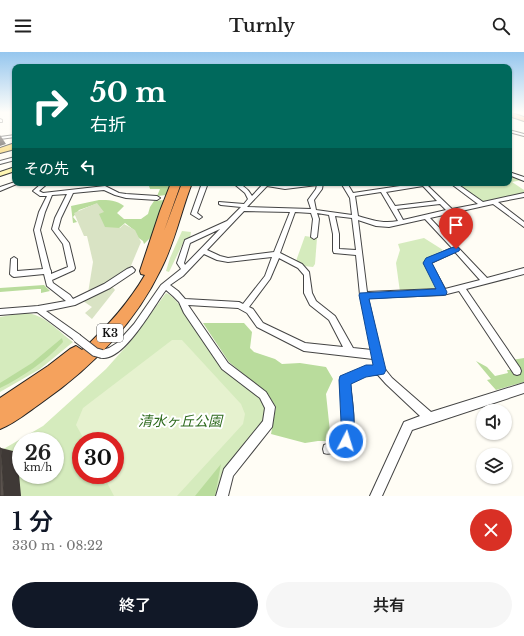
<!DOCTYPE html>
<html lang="ja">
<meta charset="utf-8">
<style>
:root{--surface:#fff;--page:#f6f6f6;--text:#222;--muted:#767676;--accent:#111827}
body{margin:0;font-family:"Libre Baskerville","Noto Sans JP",serif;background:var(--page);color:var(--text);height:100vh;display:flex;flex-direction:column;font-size:15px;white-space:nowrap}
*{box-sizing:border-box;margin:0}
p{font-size:13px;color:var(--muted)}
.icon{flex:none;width:22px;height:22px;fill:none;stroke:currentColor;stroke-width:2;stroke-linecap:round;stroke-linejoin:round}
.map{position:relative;height:444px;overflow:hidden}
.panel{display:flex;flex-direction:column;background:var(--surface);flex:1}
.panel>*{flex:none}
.hud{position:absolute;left:12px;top:12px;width:500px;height:122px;border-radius:8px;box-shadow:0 1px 3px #0004;background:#00695c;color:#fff;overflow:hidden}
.fabs{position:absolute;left:476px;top:352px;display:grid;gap:8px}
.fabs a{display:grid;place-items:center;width:36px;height:36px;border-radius:50%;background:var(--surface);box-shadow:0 1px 3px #0004;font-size:20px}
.speed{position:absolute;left:12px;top:380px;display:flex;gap:8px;font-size:20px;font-weight:700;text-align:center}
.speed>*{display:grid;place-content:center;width:52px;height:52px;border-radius:50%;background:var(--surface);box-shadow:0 1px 3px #0004;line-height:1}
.speed small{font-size:10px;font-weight:400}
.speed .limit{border:6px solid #d22;background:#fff;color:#111}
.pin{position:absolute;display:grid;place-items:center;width:34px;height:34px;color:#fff;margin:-41px -17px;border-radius:50% 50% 50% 0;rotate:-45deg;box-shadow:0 0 4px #0007}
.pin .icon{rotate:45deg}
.me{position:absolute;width:44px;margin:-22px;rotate:5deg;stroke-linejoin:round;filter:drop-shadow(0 0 3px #0008)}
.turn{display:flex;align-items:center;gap:14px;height:84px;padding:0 12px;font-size:18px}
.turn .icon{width:52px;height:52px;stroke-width:2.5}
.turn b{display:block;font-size:28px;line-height:34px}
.then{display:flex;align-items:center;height:38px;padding:0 12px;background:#0003;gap:8px;font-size:15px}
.round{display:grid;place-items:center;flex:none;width:42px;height:42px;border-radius:21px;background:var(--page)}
.overview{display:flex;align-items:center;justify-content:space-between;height:68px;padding:0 12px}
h1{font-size:24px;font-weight:600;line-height:30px;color:var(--accent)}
.action{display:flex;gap:8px;margin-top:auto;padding:8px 12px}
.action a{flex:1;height:46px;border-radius:24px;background:var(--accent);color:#fff;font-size:16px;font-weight:600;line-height:46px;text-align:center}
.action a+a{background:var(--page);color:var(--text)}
header{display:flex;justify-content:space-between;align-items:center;height:52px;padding:0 12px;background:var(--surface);font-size:18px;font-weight:600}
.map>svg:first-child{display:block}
</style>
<header><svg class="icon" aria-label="menu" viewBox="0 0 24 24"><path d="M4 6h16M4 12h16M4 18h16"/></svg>Turnly<svg class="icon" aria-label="search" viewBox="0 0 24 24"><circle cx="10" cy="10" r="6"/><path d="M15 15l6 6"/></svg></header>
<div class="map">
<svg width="524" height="444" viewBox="0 0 524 444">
<rect width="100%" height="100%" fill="#fffdf5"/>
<g fill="#d5ebbd" fill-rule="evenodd">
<polygon points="509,122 522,128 512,130 524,138 524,141 481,150 457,131 509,131"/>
<polygon points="182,179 191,180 190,186 184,189 169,220 166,219 170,206"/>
<polygon points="305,184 317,186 315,212 313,215 304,214 296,209"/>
<polygon points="424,186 443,198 425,208 424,213 437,238 400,240 396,211 400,198 398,192"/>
<path d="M166,241c15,5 45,60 56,75 11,14 35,18 43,35 1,4 0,11 0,15l-47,78h-218v-45l43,-25 63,-57 24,-27zM21,389h34v34h-34zM81,389h34v34h-34z"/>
<path d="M23,261c19,-1 35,18 50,29l-33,27 -40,23v-75z"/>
</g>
<g fill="#b9dc9c">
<polygon points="148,131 172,131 167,143 157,144 160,137 150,137"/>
<path d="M99,148c10,0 17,0 25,6l-7,7 7,6h17l7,-5 2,-7 4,-6 10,-1 -11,35 -9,9 -1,-3 -10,-7 1,-4 -9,-7 -7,6 -13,-1 -6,-7 -3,-17 -17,6 -6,7 4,5 -4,1 -2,-17z"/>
<polygon points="44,233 50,239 41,241 41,237 38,237 0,240 0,236"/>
<polygon points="203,271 244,271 252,280 250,296 254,300 275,307 282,312 300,311 326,315 333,327 326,342 331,389 318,389 305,391 271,382 276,355 268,342 229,310"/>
<path d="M62,286l1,4c-17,19 -40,35 -63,46v-5l32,-20z"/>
<polygon points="524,306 524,330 496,338 487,328 491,327 476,309 487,315 495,324 508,321 507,318 518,318 512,308"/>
<polygon points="221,412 215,444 195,444"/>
</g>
<g fill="#d9e3c4">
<polygon points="97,151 104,160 99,162 105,175 120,176 124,172 135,178 141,190 130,216 110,230 88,241 93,210 87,184 84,184 74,161"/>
<polygon points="111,233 115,238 92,267 85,261 92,255 83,249"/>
</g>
<polygon fill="#e6f2cf" points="172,288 182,288 241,352 245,362 243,372 177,444 114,444 103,423 115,423 115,389 85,389 76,373 83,356"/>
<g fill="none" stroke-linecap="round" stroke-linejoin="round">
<defs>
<g id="street">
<polygon points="0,67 2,68 2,70 0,70"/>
<polygon points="509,78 524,82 524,84 509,80"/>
<polygon points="15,83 15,85 0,87 0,85"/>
<polygon points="15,105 15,108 0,112 0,109"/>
<polygon points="509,120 524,125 524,129 509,123"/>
<polygon points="15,130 15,131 19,131 0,139 0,135"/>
<path d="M42,131h6l-9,8 4,2 62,-7 14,7 7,1 31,2 3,2 -3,2 -31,-2 -11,-3 -11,-5 -31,3 -12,25 -3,11 11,14 6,25 -1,2 -22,10 1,3 17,12 3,4 31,-15 23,-15 5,-2 3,3 -1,2 -24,16 -35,17 -29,6 34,24 1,3 -1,3 -3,1 -40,-30 -37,3v-6l38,-3 28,-5 -19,-15 -3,-12 -30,3 -2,-1 -2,-2 1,-15 3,-2 3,2v12l26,-2 -9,-39 5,-18 8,-16h-7l-7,-5zM67,142l-12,24 -3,11 11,15 5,23 -17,7v-3l-1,-2 -10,-39 5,-18 7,-17z"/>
<polygon points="202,131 208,131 197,161 202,165 199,167 191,162"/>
<path d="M233,131c9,0 15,6 19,13l12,-13 21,2 21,-2h17l-1,6 -8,11 2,10 36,5 -2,-17 -9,-15h6l6,10 67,-10h18l-10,3 24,23 26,-5 -28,-21h6l27,19 41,-9v4l-26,5 26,20v5l-31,-23 -63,14 57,60 37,-10v6l-58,15 54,79 1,3 -1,3 -3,1 -3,-1 -55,-83 -16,4 -75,3 16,70 8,10 39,34 93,-29v10l-112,37 -30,66h-12l34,-74 16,-6 -34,-32 -8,-9h-12l-16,8c1,15 9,52 -3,64 -2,2 -5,3 -8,4 -5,2 -10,4 -15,2l-1,-4 1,-4c5,-2 12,-2 15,-5 8,-6 2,-50 1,-60l2,-3 24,-10 9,-1 -2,-7 -69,-8 -47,-24 -10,-14 -9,-5 -50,-3 40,58 38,29 9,15 -3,20 -39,49 -5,20h-12l8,-27 39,-48 2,-13 -5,-10 -38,-29 -38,-56 -5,-11 -6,-6 -7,-6c-12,15 -44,76 -67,67l-1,-3 1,-3 10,-3 8,-5 17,-19 27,-39 20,-16 -4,-6 8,-23 42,-19 14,-14 -20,-2 -2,-1v-2l25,2 4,-5 -3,-6zM317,133l-1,4 -8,11 3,9 -64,-2 20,-21 18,3zM423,134l14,15 -42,5 -9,-14zM381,140l17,29c-15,3 -26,-1 -40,-5l-3,-20zM440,152l6,6 -43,10 -6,-11zM244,159l46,1 -16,40 -46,6 -8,-2 -13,-6zM295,160l16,1 2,6 -2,18 3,2 3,-2 2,-18 -2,-6 12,2 4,19v17l1,2 22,2 4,40 12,55 -19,-2 -18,-32 -19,-15 -4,-8 -3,-21 -7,-8 -22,-11zM335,164l17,2 4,32 -17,-1v-15zM425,167l27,29 -25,11 -3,4 14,26 -71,3 -9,-72 18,6 13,1zM220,177l-35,36 -1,-2 6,-20zM455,200l25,28 -35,9 -14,-26zM204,202l13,6 11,2 44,-5 -7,19 -22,28 -4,-2 -54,-3 -7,-8 -8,-6 13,-9zM279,206l19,10 6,7v18l6,12 19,15 14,27 -38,-4 -42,-20 -10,-14 -4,-2 21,-28z"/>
</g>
<polygon id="secondary" points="15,115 15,119 0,124 0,120"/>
<polygon id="primary" points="12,92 15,92 15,97 0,101 0,96"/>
<g id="highway">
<polygon points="509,60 524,65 524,69 509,64"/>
<path d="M171,131h10l-17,48 18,-48h10c-11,28 -17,59 -31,86 -27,56 -70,99 -120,134 -13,9 -26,20 -41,26v-31l48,-32 22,-17 6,-3 6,4c24,-22 46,-46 63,-75l-4,-1 -1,-3 20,-60z"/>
</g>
</defs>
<use href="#street" stroke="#444" stroke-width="2"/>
<use href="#secondary" stroke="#333" stroke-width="2"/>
<use href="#primary" stroke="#222" stroke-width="2"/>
<use href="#highway" stroke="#222" stroke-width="2"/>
<use href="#street" fill="#fff" fill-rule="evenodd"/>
<use href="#secondary" fill="#fff6b0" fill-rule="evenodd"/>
<use href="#primary" fill="#f9d66b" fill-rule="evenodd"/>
<use href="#highway" fill="#f5a25d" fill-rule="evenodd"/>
<defs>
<polyline id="street-bridge" points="77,286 95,300 102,302"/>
</defs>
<use href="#street-bridge" stroke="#444" stroke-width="10" stroke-linecap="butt"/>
<use href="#street-bridge" stroke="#fff" stroke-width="8"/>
</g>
<g fill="#3f3936">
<polygon points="0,83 6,92 0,94"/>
<polygon points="1,396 17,400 21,444 4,444"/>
</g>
<polygon fill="#5a524d" stroke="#3f3936" points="0,396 1,396 4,444 0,444"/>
<linearGradient id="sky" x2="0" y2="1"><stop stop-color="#95c6ee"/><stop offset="0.49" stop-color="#fffefa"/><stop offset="1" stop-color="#fffefa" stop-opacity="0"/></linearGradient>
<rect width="524" height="123" fill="url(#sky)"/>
<path fill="#1a73e8" stroke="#114b97" d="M456,194l4,3 -1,2 -27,12 15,29 -1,3 -77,4 17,71 -2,4 -18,3 -15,7c1,19 7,43 -1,61l-4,2 -5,-2 -2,-4 2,-19 -2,-42 1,-4 26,-11h7l-14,-70 1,-2 76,-4 -13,-26 3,-5z"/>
<g text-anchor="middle" stroke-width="4" stroke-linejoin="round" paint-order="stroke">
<rect fill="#fff" stroke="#585858" stroke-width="1" x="97" y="272" width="26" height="18" rx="3"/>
<g font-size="11" font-weight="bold" fill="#111">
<text x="110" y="285">K3</text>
</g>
<g font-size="14" font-style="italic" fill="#2f6b1f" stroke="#fff">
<text x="180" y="374">清水ヶ丘公園</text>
</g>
</g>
</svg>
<div class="fabs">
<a><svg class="icon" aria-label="sound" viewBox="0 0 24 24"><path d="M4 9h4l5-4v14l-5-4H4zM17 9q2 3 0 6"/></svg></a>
<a><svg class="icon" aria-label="layers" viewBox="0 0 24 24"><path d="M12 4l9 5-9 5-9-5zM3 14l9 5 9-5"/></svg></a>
</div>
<div class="speed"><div>26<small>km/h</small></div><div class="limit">30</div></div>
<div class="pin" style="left:456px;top:197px;background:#d93025"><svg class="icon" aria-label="arrive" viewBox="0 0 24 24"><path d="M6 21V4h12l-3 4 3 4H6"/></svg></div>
<svg class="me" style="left:346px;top:389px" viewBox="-20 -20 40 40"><circle r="17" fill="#1a73e8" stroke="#fff" stroke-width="3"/><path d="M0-11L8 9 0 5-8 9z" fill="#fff"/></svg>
<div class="hud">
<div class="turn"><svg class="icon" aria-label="right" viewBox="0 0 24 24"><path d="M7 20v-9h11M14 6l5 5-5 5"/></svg><div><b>50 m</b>右折</div></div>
<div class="then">その先<svg class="icon" aria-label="left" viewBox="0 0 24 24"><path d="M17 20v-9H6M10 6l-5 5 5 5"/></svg></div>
</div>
</div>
<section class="panel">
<div class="overview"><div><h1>1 分</h1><p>330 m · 08:22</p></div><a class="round" style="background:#d93025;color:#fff"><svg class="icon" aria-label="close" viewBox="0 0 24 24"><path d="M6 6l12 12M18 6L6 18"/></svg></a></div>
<div class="action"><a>終了</a><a>共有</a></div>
</section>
